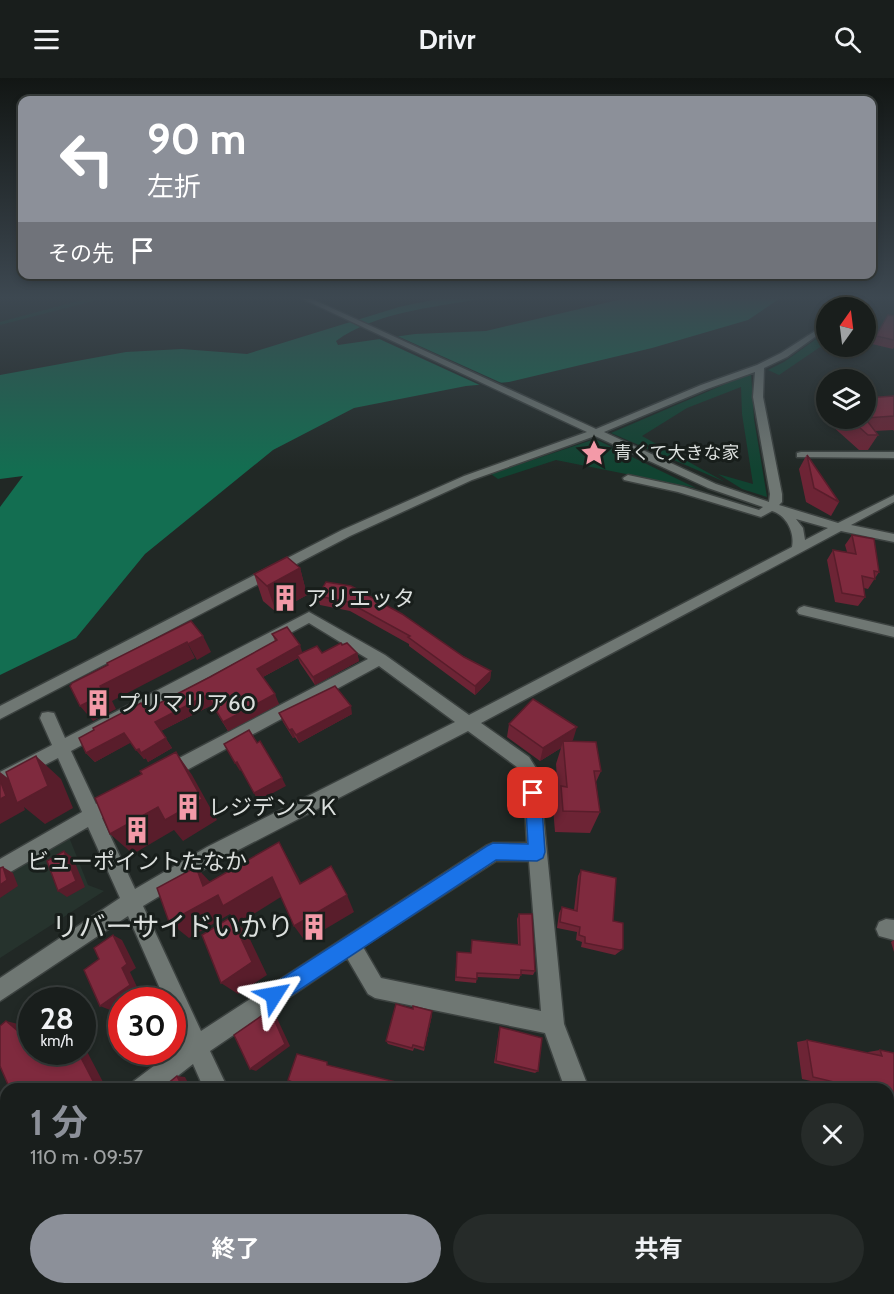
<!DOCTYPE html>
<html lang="ja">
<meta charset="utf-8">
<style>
:root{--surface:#191e1c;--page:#262b29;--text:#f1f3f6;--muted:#9fa2a3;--line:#373c3b;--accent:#8c9099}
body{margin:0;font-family:Cabin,"Noto Sans JP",sans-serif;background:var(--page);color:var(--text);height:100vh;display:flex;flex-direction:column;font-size:22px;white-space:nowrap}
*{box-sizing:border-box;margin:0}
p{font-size:20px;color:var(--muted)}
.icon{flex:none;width:33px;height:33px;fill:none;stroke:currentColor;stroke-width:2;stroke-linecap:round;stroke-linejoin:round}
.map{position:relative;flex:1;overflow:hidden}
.drawer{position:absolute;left:0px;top:1005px;width:894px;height:212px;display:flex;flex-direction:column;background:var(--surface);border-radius:18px 18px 0 0;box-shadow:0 3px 9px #0003,0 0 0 2px var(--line)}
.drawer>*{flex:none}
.hud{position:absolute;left:18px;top:18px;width:858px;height:183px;border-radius:12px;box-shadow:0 3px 9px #0003,0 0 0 2px var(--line);background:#8c9099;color:#fff;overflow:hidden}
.needle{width:39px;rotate:14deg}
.buttons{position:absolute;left:816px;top:219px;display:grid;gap:12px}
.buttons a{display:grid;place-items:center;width:60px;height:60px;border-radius:50%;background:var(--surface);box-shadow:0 3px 9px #0003,0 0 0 2px var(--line);font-size:30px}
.speed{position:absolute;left:18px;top:909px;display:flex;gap:12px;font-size:30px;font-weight:700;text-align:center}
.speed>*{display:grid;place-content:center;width:78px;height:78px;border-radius:50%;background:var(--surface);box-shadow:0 3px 9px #0003,0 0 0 2px var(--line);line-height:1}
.speed small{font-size:15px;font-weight:400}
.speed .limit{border:9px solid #d22;background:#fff;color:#111}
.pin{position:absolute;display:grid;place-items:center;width:51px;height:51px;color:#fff;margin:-26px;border-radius:12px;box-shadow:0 3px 9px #0006}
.me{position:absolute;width:66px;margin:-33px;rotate:56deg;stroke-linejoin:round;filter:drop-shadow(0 0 4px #0008)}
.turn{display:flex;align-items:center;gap:21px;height:126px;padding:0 30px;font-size:27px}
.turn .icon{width:78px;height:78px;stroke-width:2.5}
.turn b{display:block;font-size:42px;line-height:51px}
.then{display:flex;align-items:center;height:57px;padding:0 30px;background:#0003;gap:12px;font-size:22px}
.round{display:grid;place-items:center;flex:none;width:63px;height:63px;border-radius:32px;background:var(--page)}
.summary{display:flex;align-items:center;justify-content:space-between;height:102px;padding:0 30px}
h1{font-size:36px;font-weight:700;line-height:45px;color:var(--accent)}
.primary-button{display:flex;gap:12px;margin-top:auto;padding:12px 30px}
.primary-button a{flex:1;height:69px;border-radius:36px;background:var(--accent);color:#fff;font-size:24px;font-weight:700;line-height:69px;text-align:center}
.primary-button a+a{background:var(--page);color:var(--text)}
header{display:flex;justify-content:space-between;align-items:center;height:78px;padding:0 30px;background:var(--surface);font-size:27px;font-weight:700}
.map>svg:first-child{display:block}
</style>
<header><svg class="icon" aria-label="menu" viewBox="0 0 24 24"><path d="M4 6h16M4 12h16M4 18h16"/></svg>Drivr<svg class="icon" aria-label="search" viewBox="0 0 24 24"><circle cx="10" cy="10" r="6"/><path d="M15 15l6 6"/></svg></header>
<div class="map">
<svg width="894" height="1216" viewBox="0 0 894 1216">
<rect width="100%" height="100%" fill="#212825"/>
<polygon fill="#26332d" points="69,759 88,807 104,813 0,880 0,800"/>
<g fill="#114331">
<polygon points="85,221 101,221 0,247 0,244"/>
<polygon points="826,254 826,265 779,297 768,292 784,284"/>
<polygon points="751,295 754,341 767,419 742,411 718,396 753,406 742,336 741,309 687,330 642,358 725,404 611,355"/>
<polygon points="595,361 696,410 556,382 498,401 491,396"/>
</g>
<path fill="#136e51" d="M437,221h41c-47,9 -102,13 -142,42l2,4 77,-11 71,-3 136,-32h157l-31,21 -96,28 -143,34 -43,4 -112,22 -81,42 -128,104 -69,84 -76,37v-168l23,-31 -23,3v-104l126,-23 56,-3 65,5 152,-47z"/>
<polygon fill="#212825" points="393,256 506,307 484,309 375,259"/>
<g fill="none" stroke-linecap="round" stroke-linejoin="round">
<defs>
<g id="minor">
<path d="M303,221h9l284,130 105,-44 56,-20 24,-12 45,-29v5l-39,28 -23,11 -1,29 19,97v8l-3,3 59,18 56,-28v7l-43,23 43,9v8l-53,-11 -360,192 48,34 10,16 25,251 25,65h-24l-20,-56 -170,-35 -7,-4 -21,-36 -137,93 18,38h-24l-11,-25 -32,25h-31l4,-8 50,-38 -12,-26v-17h-7l-37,-84 -128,85v-23l120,-80 -32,-71 -88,51v-19l82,-47 -24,-54 -58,30v-16l52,-27 -12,-27 2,-5 6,-1 6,1 11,25 244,-126 76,43 84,60 323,-168c3,-15 -6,-32 -20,-36l-11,6 -83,-25 -54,-12 -1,-2 5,-3 56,12 75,23 4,-3 -55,-19 -113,-52 -123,44 -122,56 -350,183v-13l342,-176 122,-54 123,-44zM755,294l-2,25 17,97 -1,8 -53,-18 -112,-52 103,-43zM796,441l32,9 -23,12 -2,-12zM309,545l59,36 -206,108 -2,5 2,5 6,2 6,-2 205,-111 76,56 -248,125 -72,42 -33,-71 22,-12 3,-6 -3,-6 -6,-2 -22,12 -25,-53zM468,653l49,36 6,8 4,68h-34l-7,3 -285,185 -58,-125 78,-47zM496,783h33l12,150 -160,-33 -18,-31z"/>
<polygon points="861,221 869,221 859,230 851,230"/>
<polygon points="801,374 894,374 894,380 797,379 797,375"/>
<polygon points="804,528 894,549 894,559 799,536 797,533 799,530"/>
<polygon points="886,841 894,842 894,862 879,858 876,851 879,844"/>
<polygon points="888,1108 894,1109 894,1135 888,1134"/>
<polygon points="6,1116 6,1144 0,1147 0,1119"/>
<polygon points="639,1210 667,1210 669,1216 641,1216"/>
</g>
</defs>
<use href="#minor" stroke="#3c4240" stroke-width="3"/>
<use href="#minor" fill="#6f7773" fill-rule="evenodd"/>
</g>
<g fill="#6d2435">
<polygon points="888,237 894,238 894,269 893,271 872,266"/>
<polygon points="894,318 894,353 893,352 875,353 878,357 868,372 859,372 821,338 826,328 826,340 866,340"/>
<polygon points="806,378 839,424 831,438 806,424 799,391"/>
<polygon points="852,457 879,494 868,511 864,510 865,519 858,528 835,524 827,482 833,472 847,474 845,467"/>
<polygon points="300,490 307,517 276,534 263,523 254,496"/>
<polygon points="326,504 491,593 490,602 475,617 409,568 409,566 350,533 320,527 318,518"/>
<polygon points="272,556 303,575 322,575 342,567 357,575 359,583 315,607 300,585 298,580 263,599 279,626 228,653 212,627 161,653 172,670 148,684 146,680 144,681 131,664 95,684 86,675 94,652 141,625 147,632 210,599 275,563"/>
<polygon points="279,635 352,636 299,665 295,659 293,660 283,644"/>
<polygon points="509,646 573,662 570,663 601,693 596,704 600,734 590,755 555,754 553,730 558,716 556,686 561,670 540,683 507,659"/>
<polygon points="581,792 613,843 623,871 615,877 581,869 582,864 576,862 577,854 557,850 559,835 562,829 574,832 578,798"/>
<polygon points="519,836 535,893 533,897 521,896 519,901 477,899 476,905 455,903 457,874 471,875 518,866 517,841"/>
<polygon points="894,862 894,874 891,864"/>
<polygon points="432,937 424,973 414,970 413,973 388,966 386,963"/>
<polygon points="500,949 538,993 535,995 494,985 499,952"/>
<polygon points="807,962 868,975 868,974 880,972 894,975 894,1031 888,1030 888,1011 846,1011 802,1001 797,964"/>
<polygon points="461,1210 589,1210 594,1212 596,1211 596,1210 636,1210 643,1216 460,1216"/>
<polygon points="682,1210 755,1210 758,1216 684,1216"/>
</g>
<g fill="#591d2b">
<polygon points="300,490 307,517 276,534 267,508"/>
<polygon points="203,558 211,574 197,582 188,566"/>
<polygon points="187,564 195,580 112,623 116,631 93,643 80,628 100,608"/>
<polygon points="300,567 303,577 297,577 298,580 261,600 257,591"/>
<polygon points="357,575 359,583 315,607 313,599"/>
<polygon points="491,593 490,602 475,617 475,608"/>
<polygon points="275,616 279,626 228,653 223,644"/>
<polygon points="207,617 212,627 161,653 172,670 148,684 146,680 144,681 136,672 155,644"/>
<polygon points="351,628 352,636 299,665 296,657"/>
<polygon points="577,649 573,662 563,668 563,663 561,670 540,683 543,670"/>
<polygon points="292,651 295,659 293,660 289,652"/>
<polygon points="124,655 132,664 95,684 86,675"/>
<polygon points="176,674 192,697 217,742 183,763 174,752 133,776 110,756"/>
<polygon points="36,678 61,701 73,730 45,746 24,729 25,732 0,746 0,694 14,705"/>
<polygon points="237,684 241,692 240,693 235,685"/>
<polygon points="282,700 286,708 258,723 254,715"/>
<polygon points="279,764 290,784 311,823 300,806"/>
<polygon points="64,773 73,780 85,809 67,819 58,813"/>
<polygon points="3,789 13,795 18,808 0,820 0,807"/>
<polygon points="196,789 213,807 272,799 284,817 239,845 230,836 189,860 169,844 203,808"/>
<polygon points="347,817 354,834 305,863 294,848"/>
<polygon points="231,839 247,855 267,897 238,916 221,905"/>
<polygon points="113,857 122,862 136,890 130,894 138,911 110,932 100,928 122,890"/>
<polygon points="270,932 275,936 290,968 256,993 250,991"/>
<polygon points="432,933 432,937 424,973 424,970"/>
<polygon points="6,943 18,946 32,958 32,965"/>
<polygon points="82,964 103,1004 95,1011 84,1011 78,974 82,974"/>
<polygon points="41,974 50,974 51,982"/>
<polygon points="177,998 185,999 191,1011 183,1011"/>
<polygon points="6,1178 6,1185 0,1183 0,1180"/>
<polygon points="94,1210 105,1210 102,1216 92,1216"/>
<polygon points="236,1210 246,1210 263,1216 238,1216 235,1215"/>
<polygon points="563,1210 589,1210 594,1212 598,1216 582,1216"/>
<polygon points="621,1210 636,1210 643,1216 637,1216"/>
</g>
<g fill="#7f2a3e" stroke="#591d2b" stroke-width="1.5">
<polygon points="888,237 894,238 894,262 876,258"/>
<polygon points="894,318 894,338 866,340 866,320"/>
<polygon points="849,340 865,340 878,357 868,357"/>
<polygon points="807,377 839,424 814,410"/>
<polygon points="852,457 874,461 879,494 874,493 875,501 862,498 865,519 842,515 833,472 856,476"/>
<polygon points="287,479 300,490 267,508 254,496"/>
<polygon points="326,504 351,508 402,536 464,579 491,593 475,608 408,559 410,558 348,524 318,518"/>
<polygon points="191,543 203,558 188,566 187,564 100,608 104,616 80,628 70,608 72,605 108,587 107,585"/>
<polygon points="287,549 300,567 257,591 275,616 223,644 207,617 155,644 166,660 141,675 139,671 136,672 124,655 86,675 79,660 94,652 93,650 141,625 146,632 210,599 277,562 272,556"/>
<polygon points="341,565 342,567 347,565 357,575 313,599 297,577 317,568 322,575"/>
<polygon points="335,608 351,628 296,657 292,651 289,652 279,635"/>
<polygon points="533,621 577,649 543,670 509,646"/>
<polygon points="249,652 257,665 260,663 282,700 254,715 237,684 235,685 224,666"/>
<polygon points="563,663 596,664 601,693 594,693 600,734 563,733 561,708 567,709"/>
<polygon points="176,674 202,721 165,742 158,729 110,756 95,720 142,696 140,693"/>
<polygon points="36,678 48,708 17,725 6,694"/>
<polygon points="0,702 6,718 0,721"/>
<polygon points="279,764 300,806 331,788 347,817 294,848 272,799 223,828 218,817 169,844 157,810 196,789 203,808"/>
<polygon points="64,773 76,803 58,813 47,783"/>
<polygon points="3,789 7,802 0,807 0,790"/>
<polygon points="581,792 616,800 613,843 623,845 623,871 620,872 585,865 585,859 579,857 580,849 560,844 562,829 577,833"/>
<polygon points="519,836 532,836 535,893 521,892 521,897 477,895 477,901 456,899 457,874 471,875 472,862 520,867"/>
<polygon points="231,839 252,884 221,905 202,857"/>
<polygon points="113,857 127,886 122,890 130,907 100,928 84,892 99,881 94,870"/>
<polygon points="396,926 413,931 413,928 432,933 424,970 413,967 412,970 386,963"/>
<polygon points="270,932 285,966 250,991 234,957"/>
<polygon points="6,943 32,965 32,974 41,974 51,982 47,974 78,974 93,1003 84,1011 10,1011 0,988 0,948"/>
<polygon points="500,949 542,960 538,993 496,983"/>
<polygon points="807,962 882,978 880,972 894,975 894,1028 888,1026 888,1011 863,1011 813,999"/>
<polygon points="297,976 327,984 327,987 400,1005 398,1011 290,1011 292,1004 288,1002"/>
<polygon points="177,998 183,1011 161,1011"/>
<polygon points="6,1046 6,1082 5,1083 0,1066 0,1049"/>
<polygon points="888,1161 894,1186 894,1198 888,1196"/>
<polygon points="0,1183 6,1185 6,1210 94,1210 92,1216 0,1216"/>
<polygon points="198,1210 236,1210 235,1215 238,1216 197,1216"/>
<polygon points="463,1210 563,1210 582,1216 462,1216"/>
<polygon points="607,1210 621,1210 637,1216 607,1216"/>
<polygon points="700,1210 755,1210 758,1216 702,1216"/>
</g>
<linearGradient id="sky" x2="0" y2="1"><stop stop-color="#121614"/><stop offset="0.56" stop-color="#3d4851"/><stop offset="1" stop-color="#3d4851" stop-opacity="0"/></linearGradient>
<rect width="894" height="392" fill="url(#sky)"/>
<polygon fill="#1a73e8" stroke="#114b97" stroke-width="1.5" points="533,708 538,710 541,715 545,774 543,780 537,783 496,782 281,924 274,927 267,924 264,917 267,910 487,768 493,765 528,766 525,715 527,710"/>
<defs>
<symbol id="sight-bare" viewBox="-9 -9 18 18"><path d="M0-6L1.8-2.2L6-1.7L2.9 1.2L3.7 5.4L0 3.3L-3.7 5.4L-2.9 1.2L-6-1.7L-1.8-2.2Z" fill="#f39aa8" stroke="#181e1b" stroke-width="2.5" paint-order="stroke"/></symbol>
<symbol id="building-bare" viewBox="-9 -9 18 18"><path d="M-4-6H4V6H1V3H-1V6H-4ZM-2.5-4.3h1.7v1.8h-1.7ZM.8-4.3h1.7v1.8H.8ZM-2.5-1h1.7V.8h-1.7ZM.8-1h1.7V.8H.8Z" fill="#f39aa8" stroke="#181e1b" stroke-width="2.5" paint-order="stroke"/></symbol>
</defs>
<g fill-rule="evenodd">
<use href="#sight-bare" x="575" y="356" width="38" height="38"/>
<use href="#building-bare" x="266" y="501" width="38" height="38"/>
<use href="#building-bare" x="79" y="606" width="38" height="38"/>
<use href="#building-bare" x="169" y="710" width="38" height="38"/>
<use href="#building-bare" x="118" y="733" width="38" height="38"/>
<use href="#building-bare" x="295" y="830" width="38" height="38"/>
</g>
<g text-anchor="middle" stroke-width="6" stroke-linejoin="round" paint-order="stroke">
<g font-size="18" fill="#dbdfdd" stroke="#181e1b" text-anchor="start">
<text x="614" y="381">青くて大きな家</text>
</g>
<g font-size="22" fill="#dbdfdd" stroke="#181e1b" text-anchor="start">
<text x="305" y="528">アリエッタ</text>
<text x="118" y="633">プリマリア60</text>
<text x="208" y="737">レジデンスＫ</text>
<text x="137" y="791" text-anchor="middle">ビューポイントたなか</text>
</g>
<g font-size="27" fill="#dbdfdd" stroke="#181e1b" text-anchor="end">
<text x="294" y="858">リバーサイドいかり</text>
</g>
</g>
</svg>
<div class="buttons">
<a><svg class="needle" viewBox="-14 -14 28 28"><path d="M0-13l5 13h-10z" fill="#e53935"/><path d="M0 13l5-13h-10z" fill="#9fa2a3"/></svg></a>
<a><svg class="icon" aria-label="layers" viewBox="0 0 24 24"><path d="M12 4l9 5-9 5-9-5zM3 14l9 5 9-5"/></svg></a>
</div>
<div class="speed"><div>28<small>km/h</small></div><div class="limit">30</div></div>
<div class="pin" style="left:533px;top:715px;background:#d93025"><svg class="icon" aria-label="arrive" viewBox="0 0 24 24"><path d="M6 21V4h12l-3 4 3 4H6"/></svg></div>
<svg class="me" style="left:274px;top:917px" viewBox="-20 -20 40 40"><path d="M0-17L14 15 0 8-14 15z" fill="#1a73e8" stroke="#fff" stroke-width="4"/></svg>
<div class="hud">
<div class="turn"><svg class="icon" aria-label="left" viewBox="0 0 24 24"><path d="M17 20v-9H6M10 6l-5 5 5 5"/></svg><div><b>90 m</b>左折</div></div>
<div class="then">その先<svg class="icon" aria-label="arrive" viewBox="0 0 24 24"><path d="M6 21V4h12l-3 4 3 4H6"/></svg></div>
</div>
<section class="drawer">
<div class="summary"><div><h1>1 分</h1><p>110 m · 09:57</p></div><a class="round"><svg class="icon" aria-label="close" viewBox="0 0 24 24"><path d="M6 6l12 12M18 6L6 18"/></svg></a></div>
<div class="primary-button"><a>終了</a><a>共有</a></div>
</section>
</div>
